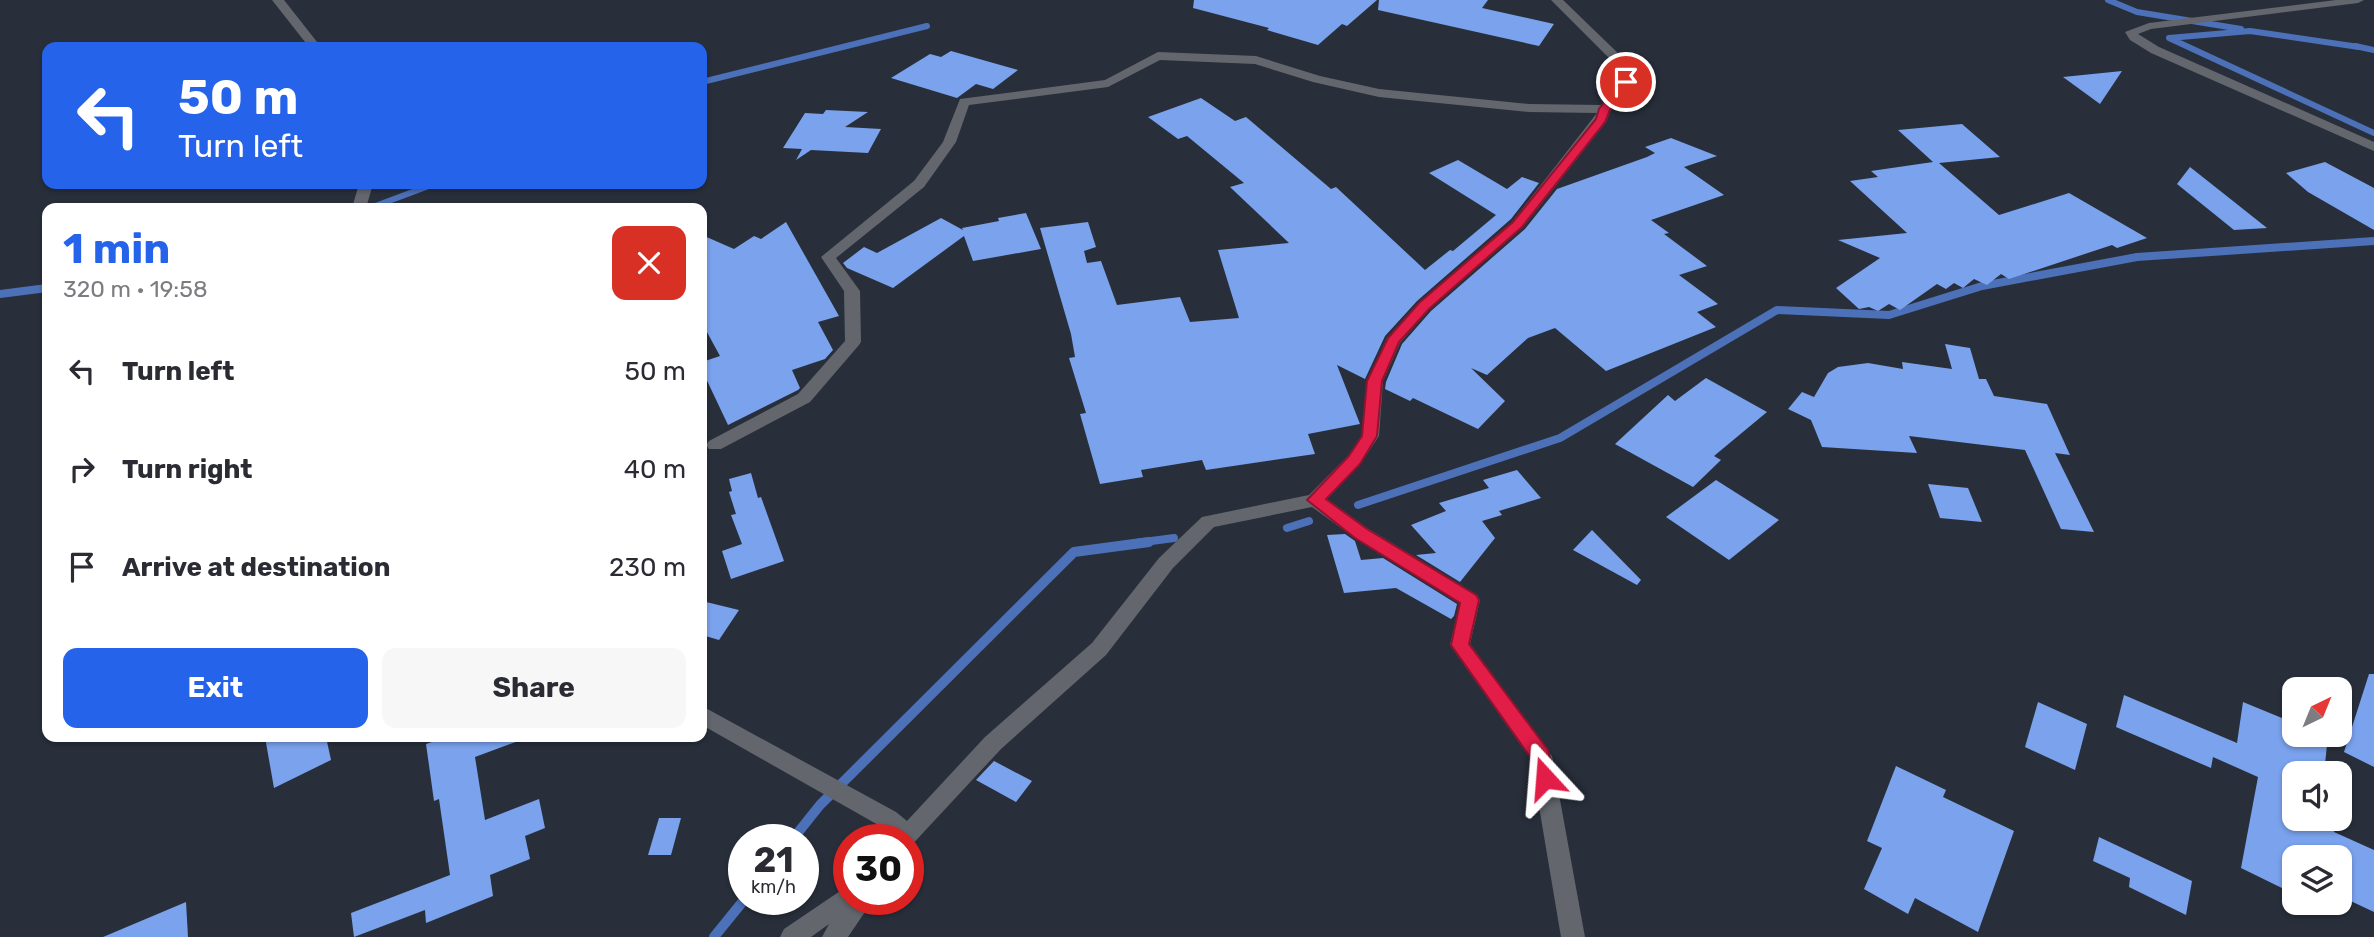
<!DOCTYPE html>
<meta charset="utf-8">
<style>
:root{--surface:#fff;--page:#f7f7f7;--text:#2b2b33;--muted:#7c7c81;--accent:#2563eb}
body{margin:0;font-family:Rubik,sans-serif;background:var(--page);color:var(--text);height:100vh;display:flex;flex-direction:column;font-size:26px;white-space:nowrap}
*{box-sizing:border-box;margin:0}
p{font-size:23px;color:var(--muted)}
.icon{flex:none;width:38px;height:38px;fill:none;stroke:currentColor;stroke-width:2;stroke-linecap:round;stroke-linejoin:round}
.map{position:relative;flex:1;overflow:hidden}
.drawer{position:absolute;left:42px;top:203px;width:665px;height:539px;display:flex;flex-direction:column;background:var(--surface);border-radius:14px;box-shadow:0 2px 5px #0004}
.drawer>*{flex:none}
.hud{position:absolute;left:42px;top:42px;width:665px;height:147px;border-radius:14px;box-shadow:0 2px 5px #0004;background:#2563eb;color:#fff;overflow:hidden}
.needle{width:46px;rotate:43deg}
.fabs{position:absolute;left:2282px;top:677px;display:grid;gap:14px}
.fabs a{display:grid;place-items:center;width:70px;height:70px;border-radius:14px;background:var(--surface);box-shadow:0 2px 5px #0004;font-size:35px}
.speed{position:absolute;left:728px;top:824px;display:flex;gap:14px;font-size:35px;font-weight:700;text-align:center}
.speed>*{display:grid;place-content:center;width:91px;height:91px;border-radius:50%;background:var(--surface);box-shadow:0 2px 5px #0004;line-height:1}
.speed small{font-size:18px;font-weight:400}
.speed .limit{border:10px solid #d22;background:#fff;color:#111}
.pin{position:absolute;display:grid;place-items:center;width:60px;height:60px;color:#fff;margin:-30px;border:4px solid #fff;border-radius:50%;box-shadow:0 2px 7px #0007}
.me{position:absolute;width:77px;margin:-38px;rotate:341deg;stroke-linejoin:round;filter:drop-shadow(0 0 5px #0008)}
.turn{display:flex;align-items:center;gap:24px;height:147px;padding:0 21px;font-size:32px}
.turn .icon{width:91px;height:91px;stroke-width:2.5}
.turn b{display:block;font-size:49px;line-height:60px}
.round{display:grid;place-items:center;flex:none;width:74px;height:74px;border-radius:14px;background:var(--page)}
.summary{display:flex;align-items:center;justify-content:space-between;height:119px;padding:0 21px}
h1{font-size:42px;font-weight:700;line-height:52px;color:var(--accent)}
.cta{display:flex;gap:14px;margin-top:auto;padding:14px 21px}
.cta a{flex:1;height:80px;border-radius:14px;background:var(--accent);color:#fff;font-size:28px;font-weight:700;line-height:80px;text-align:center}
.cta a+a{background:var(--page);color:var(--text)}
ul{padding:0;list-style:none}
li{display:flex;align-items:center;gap:21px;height:98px;padding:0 21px}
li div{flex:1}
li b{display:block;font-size:26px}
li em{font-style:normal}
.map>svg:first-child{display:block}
</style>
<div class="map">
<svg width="2374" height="937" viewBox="0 0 2374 937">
<rect width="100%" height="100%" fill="#282f3b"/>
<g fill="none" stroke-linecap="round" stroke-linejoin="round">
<g stroke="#4c71b8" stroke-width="6">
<polyline points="2108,0 2137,12 2241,29"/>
<polyline points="2355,46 2374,50"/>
<polyline points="2359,47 2250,31 2169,38 2374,133"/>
<polyline points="702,82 927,26"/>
<polyline points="370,208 434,184"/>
</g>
<g stroke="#4c71b8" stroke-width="8">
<polyline points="0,294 47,288"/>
<polyline points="1358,505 1560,438 1777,310 1889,315 1982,286 2137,257 2374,241"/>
<polyline points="1287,528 1309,521"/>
<polyline points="1136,543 1174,538"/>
</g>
<g stroke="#4c71b8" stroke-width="10">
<polyline points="792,840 820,805 1074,552 1149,542"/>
<polyline points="714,937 744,900"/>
</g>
</g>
<g fill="#7aa2ed">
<polygon points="1194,0 1377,0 1347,26 1342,24 1318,45 1267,30 1269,28 1193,8"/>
<polygon points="1379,0 1488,0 1482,8 1554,24 1539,46 1378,10"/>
<polygon points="951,51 1018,70 993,89 976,84 957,98 891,78 930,54 941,57"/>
<polygon points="2122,71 2100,104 2063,77"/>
<polygon points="1201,98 1235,121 1246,117 1331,189 1336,187 1425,270 1450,250 1453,251 1496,215 1429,173 1458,160 1507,189 1522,177 1539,183 1511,219 1417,301 1385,336 1365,379 1337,365 1360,424 1308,434 1315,454 1206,470 1202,460 1141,470 1143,477 1100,484 1080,414 1086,413 1069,358 1075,357 1071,334 1040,228 1088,222 1096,247 1084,251 1087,263 1101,261 1117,305 1180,297 1190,322 1239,318 1218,250 1289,243 1230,187 1244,183 1187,136 1178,139 1148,117"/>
<polygon points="826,110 868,112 845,127 881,129 868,153 811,150 796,160 802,149 783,148 805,113 823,114"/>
<polygon points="1962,124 2000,157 1939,163 1999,215 2069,193 2147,238 2117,248 2112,245 2009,279 2001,274 1987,285 1974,279 1963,288 1954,283 1946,289 1937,284 1900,310 1889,304 1878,311 1869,307 1859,309 1836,288 1880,258 1838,240 1907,233 1850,181 1878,177 1871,171 1933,162 1898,130"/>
<polygon points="1671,138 1717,156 1684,167 1724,195 1651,220 1669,233 1664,234 1707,266 1679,275 1718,304 1697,312 1716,327 1606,371 1555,328 1528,338 1487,375 1471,368 1505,401 1478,429 1413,398 1410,401 1385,389 1386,382 1402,344 1431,311 1525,229 1557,189 1647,157 1655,153 1645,147"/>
<polygon points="2325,162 2374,188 2374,230 2308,192 2286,173"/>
<polygon points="2190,167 2233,201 2267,228 2234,230 2177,184"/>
<polygon points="1026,213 1041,249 973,261 964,236 893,288 847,268 843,263 864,247 877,253 941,218 963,230 962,228 999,221 998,218"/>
<polygon points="786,222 839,316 818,322 833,350 825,359 792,370 800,388 798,390 728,425 702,370 702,362 720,356 702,323 702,235 734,249 754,236 761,239"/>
<polygon points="1945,344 1970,348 1979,379 1986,379 1994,396 2047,404 2070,455 2055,453 2094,532 2061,529 2025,450 1909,436 1917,453 1822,447 1811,420 1788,409 1802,392 1814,397 1828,373 1838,367 1868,363 1903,369 1902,362 1952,369"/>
<polygon points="1706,378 1767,412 1714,456 1721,460 1693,487 1615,444 1668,395 1675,401"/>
<polygon points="1517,470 1541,498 1499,511 1502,515 1482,521 1495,538 1460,582 1416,555 1436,553 1411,525 1446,511 1439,503 1489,488 1483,480"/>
<polygon points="751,473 758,498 761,497 784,561 731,579 722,551 742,544 731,515 736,514 729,492 732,491 729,479"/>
<polygon points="1716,480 1779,520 1729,560 1666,517"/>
<polygon points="1928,484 1968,488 1982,522 1940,518"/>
<polygon points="1592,530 1641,580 1637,585 1573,550"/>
<polygon points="1345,534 1355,541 1361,560 1383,558 1457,604 1454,616 1451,619 1396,588 1344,593 1327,535"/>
<polygon points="702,601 739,610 719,640 702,635"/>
<polygon points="2369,674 2374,674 2374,767 2344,752"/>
<polygon points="2124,695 2237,743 2243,702 2294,723 2294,735 2328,735 2324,774 2294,774 2294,819 2336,819 2334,832 2374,850 2374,912 2340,896 2344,858 2294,858 2294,894 2241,868 2258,777 2213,757 2211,768 2116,727"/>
<polygon points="2038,702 2087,724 2075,770 2025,747"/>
<polygon points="265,737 326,737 331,760 274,788"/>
<polygon points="446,737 521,737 521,740 475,757 485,820 539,799 545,828 525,836 530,859 490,875 493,896 426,923 425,910 354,937 351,913 450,875 439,799 434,801 426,744"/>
<polygon points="994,761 1032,781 1016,802 976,780"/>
<polygon points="1896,766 1946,790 1943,797 2014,831 1978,932 1915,898 1908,914 1864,889 1882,848 1867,841"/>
<polygon points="659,818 681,818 671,855 648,855"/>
<polygon points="2099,837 2192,881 2186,915 2129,887 2130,878 2093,861"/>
<polygon points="186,902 188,937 103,937"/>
</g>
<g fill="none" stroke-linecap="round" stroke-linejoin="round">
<g fill="#63676d" fill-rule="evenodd">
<polygon points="272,0 284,0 321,47 309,47"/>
<polygon points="1551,0 1563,0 1623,58 1632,82 1611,110 1606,122 1523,227 1429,309 1400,343 1383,381 1379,436 1360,464 1327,499 1367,528 1477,595 1480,600 1470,644 1552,756 1585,937 1561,937 1531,759 1450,645 1460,603 1355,538 1312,507 1214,527 1173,568 1106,655 1001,749 908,849 908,840 893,840 880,826 702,725 702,706 896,812 907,821 985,737 1092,643 1159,558 1202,517 1309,495 1348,456 1362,436 1367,381 1387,338 1419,303 1513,221 1597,113 1529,112 1379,97 1313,82 1255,64 1160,60 1108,87 969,105 956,142 924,187 836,258 860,291 861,342 859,345 810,402 721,449 709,449 706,445 709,441 798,394 845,341 844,291 821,257 914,181 943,142 960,99 1105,80 1158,52 1256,56 1320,76 1379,89 1529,104 1601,105 1620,82 1613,62"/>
<polygon points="2336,0 2364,0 2358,3 2151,29 2138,34 2159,47 2374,142 2374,151 2151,53 2130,40 2125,32 2149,23"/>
<polygon points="359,184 373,184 366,208 352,208"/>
<polygon points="849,885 849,900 873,900 848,937 822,937 829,924 811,937 780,937 784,929"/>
</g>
</g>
<polygon fill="#e11d48" stroke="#92132f" stroke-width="2" points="1622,79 1632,82 1610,110 1605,122 1522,227 1429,309 1399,342 1382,381 1377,436 1360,464 1326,499 1367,529 1476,595 1479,600 1469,644 1548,750 1555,778 1552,784 1545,786 1538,784 1531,758 1451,645 1460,603 1355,538 1307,500 1349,456 1362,436 1367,381 1388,338 1419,303 1513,222 1596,119 1599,109"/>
</svg>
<div class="fabs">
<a><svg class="needle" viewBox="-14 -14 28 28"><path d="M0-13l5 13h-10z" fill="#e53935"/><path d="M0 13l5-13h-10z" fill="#7c7c81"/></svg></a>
<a><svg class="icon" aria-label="sound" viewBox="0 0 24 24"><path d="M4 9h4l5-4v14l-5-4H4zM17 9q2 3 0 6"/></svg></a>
<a><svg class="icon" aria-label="layers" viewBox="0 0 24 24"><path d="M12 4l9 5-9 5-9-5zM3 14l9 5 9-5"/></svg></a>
</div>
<div class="speed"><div>21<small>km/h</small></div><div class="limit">30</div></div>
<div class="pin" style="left:1626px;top:82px;background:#d93025"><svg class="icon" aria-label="arrive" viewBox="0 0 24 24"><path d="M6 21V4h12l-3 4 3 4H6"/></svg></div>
<svg class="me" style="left:1545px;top:778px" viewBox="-20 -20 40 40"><path d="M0-17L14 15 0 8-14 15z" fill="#e11d48" stroke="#fff" stroke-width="4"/></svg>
<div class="hud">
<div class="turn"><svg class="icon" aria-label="left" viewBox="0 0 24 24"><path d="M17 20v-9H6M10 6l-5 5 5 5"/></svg><div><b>50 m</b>Turn left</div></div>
</div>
<section class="drawer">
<div class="summary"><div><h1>1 min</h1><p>320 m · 19:58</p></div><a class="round" style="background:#d93025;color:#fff"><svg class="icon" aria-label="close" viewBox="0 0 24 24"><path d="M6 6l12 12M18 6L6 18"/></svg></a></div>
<ul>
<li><svg class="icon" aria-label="left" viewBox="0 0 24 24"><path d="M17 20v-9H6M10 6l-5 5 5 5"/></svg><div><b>Turn left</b></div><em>50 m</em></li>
<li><svg class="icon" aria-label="right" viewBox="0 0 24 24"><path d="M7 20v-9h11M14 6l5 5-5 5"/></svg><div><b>Turn right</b></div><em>40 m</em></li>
<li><svg class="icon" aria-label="arrive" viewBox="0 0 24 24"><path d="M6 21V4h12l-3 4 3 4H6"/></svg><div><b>Arrive at destination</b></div><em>230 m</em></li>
</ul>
<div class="cta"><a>Exit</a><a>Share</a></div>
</section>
</div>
